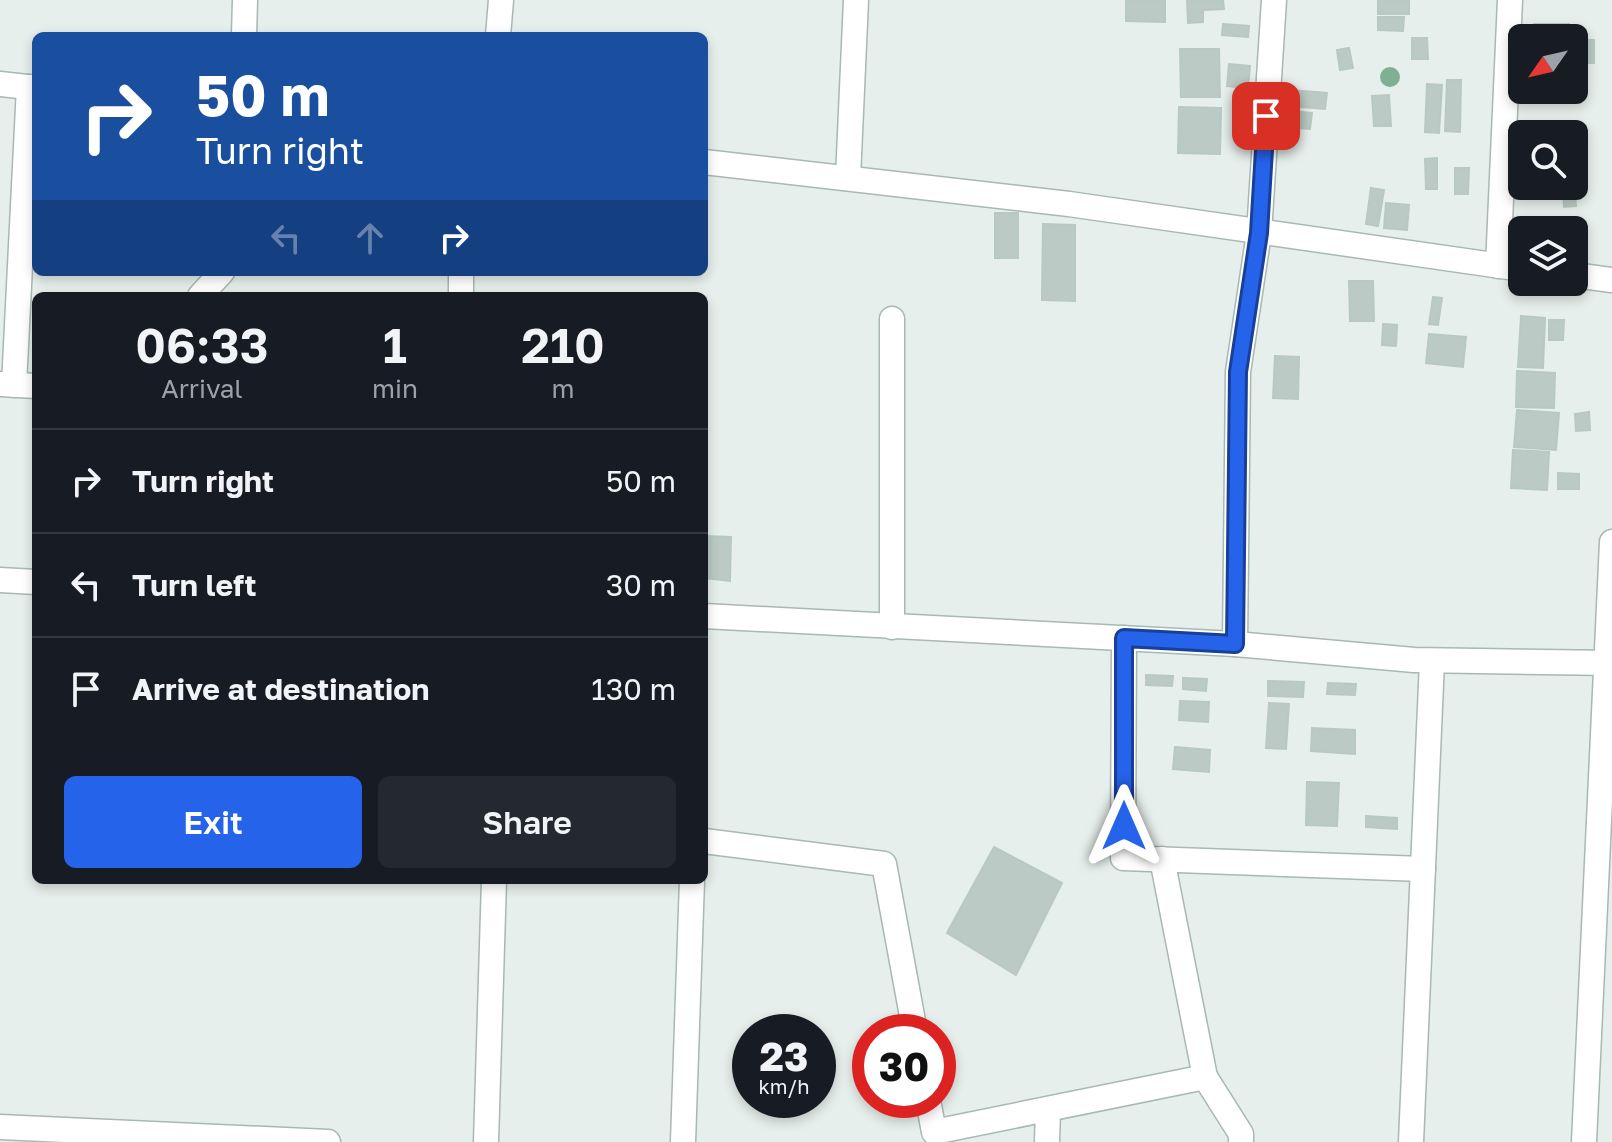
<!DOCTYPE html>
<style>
:root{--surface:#171b24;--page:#242831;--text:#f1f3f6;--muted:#9ea1a6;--line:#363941;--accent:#2563eb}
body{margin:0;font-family:"Golos Text",sans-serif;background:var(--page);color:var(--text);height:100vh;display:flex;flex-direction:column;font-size:30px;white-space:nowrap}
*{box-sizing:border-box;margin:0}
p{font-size:26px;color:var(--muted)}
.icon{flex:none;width:44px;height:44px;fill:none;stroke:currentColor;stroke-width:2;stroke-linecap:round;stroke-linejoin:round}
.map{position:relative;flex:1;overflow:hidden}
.drawer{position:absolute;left:32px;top:292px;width:676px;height:592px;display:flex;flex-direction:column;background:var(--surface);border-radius:12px;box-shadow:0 4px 12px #0003}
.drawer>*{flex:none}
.banner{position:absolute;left:32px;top:32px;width:676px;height:244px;border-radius:12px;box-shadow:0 4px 12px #0003;background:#1a4fa0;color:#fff;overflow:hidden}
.needle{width:52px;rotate:236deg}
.controls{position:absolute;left:1508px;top:24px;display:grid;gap:16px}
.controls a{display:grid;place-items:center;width:80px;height:80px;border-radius:12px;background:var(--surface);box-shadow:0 4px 12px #0003;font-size:40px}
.speed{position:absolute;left:732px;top:1014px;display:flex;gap:16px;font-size:40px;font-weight:700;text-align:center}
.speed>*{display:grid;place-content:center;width:104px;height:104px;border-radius:50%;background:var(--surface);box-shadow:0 4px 12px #0003;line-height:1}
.speed small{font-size:20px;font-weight:400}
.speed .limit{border:12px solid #d22;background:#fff;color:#111}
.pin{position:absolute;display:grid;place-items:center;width:68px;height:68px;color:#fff;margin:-34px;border-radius:16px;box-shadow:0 4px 12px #0006}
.me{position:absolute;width:88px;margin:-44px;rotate:0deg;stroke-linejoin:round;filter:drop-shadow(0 0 6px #0008)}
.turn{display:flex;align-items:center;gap:28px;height:168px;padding:0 32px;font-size:36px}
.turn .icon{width:104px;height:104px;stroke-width:2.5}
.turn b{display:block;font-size:56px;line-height:68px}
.lanes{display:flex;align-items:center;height:76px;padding:0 32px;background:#0003;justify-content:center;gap:40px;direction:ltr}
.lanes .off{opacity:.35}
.eta{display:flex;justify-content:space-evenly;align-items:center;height:136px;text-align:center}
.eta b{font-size:48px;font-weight:600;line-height:56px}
.cta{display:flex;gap:16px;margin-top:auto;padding:16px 32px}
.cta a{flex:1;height:92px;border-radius:12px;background:var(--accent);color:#fff;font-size:32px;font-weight:600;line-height:92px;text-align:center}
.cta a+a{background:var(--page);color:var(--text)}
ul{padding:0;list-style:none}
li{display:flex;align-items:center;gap:24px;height:104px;padding:0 32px;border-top:2px solid var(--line)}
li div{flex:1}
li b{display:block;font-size:30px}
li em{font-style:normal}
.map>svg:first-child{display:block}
</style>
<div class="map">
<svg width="1612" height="1142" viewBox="0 0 1612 1142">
<rect width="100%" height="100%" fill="#e6efeb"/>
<g fill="#bbcac4" stroke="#b8c9c2" stroke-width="2">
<polygon points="1126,0 1165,0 1165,22 1126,21"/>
<polygon points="1187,0 1223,0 1224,9 1203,10 1203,22 1188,23"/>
<rect x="1378" y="0" width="31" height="14"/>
<polygon points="1378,17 1404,17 1403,31 1378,30"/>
<polygon points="1223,24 1249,26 1248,37 1222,35"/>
<rect x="1534" y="24" width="35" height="14"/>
<polygon points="1412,38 1427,38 1428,59 1412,59"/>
<rect x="1575" y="40" width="19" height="23"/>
<polygon points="1349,48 1353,68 1340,70 1337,50"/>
<polygon points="1180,49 1219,49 1220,97 1181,97"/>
<polygon points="1229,64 1250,66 1248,88 1227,86"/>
<polygon points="1447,80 1461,80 1460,132 1445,131"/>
<polygon points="1427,84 1442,85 1439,133 1425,132"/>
<polygon points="1290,90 1327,93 1325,109 1289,106"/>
<polygon points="1389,95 1391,126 1374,126 1372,96"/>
<polygon points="1179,107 1221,108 1220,154 1178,153"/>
<polygon points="1289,111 1312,113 1310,129 1288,127"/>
<polygon points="1437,158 1437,189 1426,189 1425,159"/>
<polygon points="1455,168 1469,168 1468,194 1455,194"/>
<polygon points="1527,186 1554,186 1555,196 1528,198"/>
<polygon points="1371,188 1384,190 1378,226 1366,224"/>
<polygon points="1575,188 1576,206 1564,207 1563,189"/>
<polygon points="1386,203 1409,205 1407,230 1384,228"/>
<rect x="995" y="213" width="23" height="45"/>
<polygon points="1043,224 1075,225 1075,301 1042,300"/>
<polygon points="1349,281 1373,281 1374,321 1350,321"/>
<polygon points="1433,297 1442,298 1438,325 1429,324"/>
<polygon points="1521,316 1545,318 1543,368 1518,367"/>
<polygon points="1549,320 1564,320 1563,340 1549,340"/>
<polygon points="1383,324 1397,325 1396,346 1382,345"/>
<polygon points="1429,334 1466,337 1463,367 1426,363"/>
<polygon points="1275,356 1299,357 1298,399 1273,398"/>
<polygon points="1517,371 1555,373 1554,408 1516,407"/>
<polygon points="1517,410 1559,413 1556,450 1514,447"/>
<polygon points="1589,412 1590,430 1576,431 1575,414"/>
<polygon points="1513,450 1549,452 1547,490 1511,488"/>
<polygon points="1558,473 1579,474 1579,489 1558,489"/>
<polygon points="704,536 731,537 730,581 704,578"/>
<polygon points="1146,675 1173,676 1172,686 1146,685"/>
<polygon points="1183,678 1207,679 1206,691 1183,689"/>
<polygon points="1268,681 1304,682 1303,697 1268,696"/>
<polygon points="1328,683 1356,684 1355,695 1327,694"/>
<polygon points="1180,701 1209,702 1208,722 1179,720"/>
<polygon points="1269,703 1289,704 1286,749 1266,748"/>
<polygon points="1312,728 1355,730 1355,754 1311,751"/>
<polygon points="1175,747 1210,750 1209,772 1173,769"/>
<polygon points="1307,782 1339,783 1337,826 1306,825"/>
<polygon points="1366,816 1397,818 1397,829 1366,827"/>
<polygon points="994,847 1062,883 1016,975 947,933"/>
</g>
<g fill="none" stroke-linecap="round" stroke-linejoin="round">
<defs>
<g id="minor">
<polyline points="244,36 245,0"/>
<polyline points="498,36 501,0"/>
<polyline points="0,84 36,88"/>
<polyline points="704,162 1069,204 1522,269"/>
<polyline points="848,178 856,0"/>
<polyline points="1498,266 1510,0"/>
<polyline points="1574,275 1612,280"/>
<polyline points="200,296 222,272"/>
<polyline points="461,296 461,272"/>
<polyline points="892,319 892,627"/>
<polyline points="0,384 36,386"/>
<polyline points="14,385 29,87"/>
<polyline points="0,580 36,582"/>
<polyline points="704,616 1235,644 1414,660 1612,663"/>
<polyline points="1124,638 1123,858 1423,869"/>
<polyline points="1235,644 1238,372 1259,233 1274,0"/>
<polyline points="704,841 884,864 915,1032"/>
<polyline points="1205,1077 1241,1134 1241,1142"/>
<polyline points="928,1100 934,1132 1205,1077 1162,859"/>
<polyline points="0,1127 328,1142"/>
<polyline points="486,1142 494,880"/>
<polyline points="683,1142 692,880"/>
<polyline points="1047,1142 1048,1109"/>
<polyline points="1411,1142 1432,661"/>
<polyline points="1584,1142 1612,542"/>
</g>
</defs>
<use href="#minor" stroke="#a8b8b2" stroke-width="27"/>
<use href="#minor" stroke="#fff" stroke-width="24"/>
</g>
<circle fill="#80af93" cx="1390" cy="77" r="10"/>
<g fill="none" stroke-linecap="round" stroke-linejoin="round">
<defs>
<polyline id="route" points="1124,826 1124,638 1235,644 1238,372 1259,233 1266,116"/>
</defs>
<use href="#route" stroke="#184099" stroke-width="20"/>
<use href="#route" stroke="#2563eb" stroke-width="14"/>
</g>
</svg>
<div class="controls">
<a><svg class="needle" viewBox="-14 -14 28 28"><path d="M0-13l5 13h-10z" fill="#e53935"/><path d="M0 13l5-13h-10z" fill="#9ea1a6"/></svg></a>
<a><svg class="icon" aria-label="search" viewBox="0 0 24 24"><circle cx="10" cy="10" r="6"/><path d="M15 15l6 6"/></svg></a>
<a><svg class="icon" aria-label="layers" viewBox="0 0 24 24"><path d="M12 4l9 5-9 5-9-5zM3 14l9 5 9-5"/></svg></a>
</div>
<div class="speed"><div>23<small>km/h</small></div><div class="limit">30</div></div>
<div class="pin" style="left:1266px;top:116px;background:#d93025"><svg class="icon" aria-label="arrive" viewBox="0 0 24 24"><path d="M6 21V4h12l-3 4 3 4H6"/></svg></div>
<svg class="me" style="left:1124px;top:826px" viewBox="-20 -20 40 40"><path d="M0-17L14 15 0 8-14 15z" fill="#2563eb" stroke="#fff" stroke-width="4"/></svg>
<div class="banner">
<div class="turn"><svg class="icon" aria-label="right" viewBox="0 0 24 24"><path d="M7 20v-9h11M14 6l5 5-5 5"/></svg><div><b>50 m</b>Turn right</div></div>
<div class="lanes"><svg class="icon off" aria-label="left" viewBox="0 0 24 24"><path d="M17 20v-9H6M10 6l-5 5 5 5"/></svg><svg class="icon off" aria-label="ahead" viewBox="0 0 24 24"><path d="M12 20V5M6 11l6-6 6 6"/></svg><svg class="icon" aria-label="right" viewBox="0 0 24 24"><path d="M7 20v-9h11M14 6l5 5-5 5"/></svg></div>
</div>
<section class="drawer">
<div class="eta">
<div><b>06:33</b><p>Arrival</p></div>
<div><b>1</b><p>min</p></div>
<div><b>210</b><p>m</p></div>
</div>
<ul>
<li><svg class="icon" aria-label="right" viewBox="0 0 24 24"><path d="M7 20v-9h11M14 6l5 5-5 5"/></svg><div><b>Turn right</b></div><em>50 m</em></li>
<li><svg class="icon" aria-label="left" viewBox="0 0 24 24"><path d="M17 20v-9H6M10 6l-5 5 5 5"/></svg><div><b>Turn left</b></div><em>30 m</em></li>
<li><svg class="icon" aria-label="arrive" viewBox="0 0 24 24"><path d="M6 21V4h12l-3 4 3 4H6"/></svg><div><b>Arrive at destination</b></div><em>130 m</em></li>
</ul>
<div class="cta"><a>Exit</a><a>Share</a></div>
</section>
</div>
